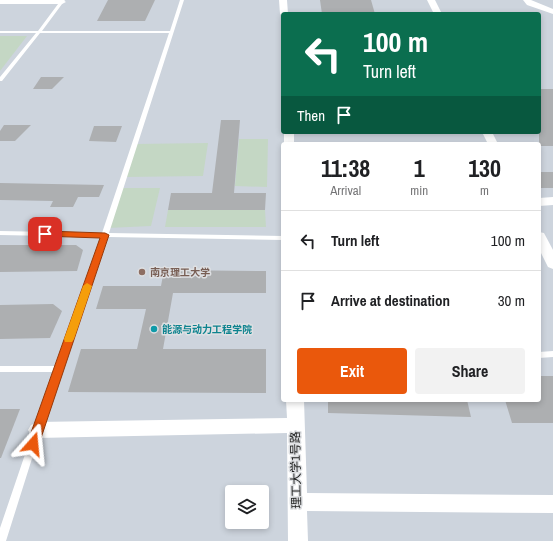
<!DOCTYPE html>
<meta charset="utf-8">
<style>
:root{--surface:#fff;--page:#f2f2f2;--text:#202124;--muted:#757577;--line:#e0e0e0;--accent:#ea580c}
body{margin:0;font-family:"Archivo Narrow","Noto Sans SC",sans-serif;background:var(--page);color:var(--text);height:100vh;display:flex;flex-direction:column;font-size:15px;white-space:nowrap}
*{box-sizing:border-box;margin:0}
p{font-size:13px;color:var(--muted)}
.icon{flex:none;width:22px;height:22px;fill:none;stroke:currentColor;stroke-width:2;stroke-linecap:round;stroke-linejoin:round}
.map{position:relative;flex:1;overflow:hidden}
.side{position:absolute;left:281px;top:142px;width:260px;height:260px;display:flex;flex-direction:column;background:var(--surface);border-radius:4px;box-shadow:0 2px 6px #0003}
.side>*{flex:none}
.hud{position:absolute;left:281px;top:12px;width:260px;height:122px;border-radius:4px;box-shadow:0 2px 6px #0003;background:#0b6e4f;color:#fff;overflow:hidden}
.buttons{position:absolute;left:225px;top:485px;display:grid;gap:8px}
.buttons a{display:grid;place-items:center;width:44px;height:44px;border-radius:4px;background:var(--surface);box-shadow:0 2px 6px #0003;font-size:20px}
.pin{position:absolute;display:grid;place-items:center;width:34px;height:34px;color:#fff;margin:-17px;border-radius:8px;box-shadow:0 2px 6px #0006}
.me{position:absolute;width:44px;margin:-22px;rotate:18deg;stroke-linejoin:round;filter:drop-shadow(0 0 3px #0008)}
.turn{display:flex;align-items:center;gap:14px;height:84px;padding:0 16px;font-size:18px}
.turn .icon{width:52px;height:52px;stroke-width:2.5}
.turn b{display:block;font-size:28px;line-height:34px}
.then{display:flex;align-items:center;height:38px;padding:0 16px;background:#0003;gap:8px;font-size:15px}
.eta{display:flex;justify-content:space-evenly;align-items:center;height:68px;text-align:center}
.eta b{font-size:24px;font-weight:800;line-height:28px}
.primary-button{display:flex;gap:8px;margin-top:auto;padding:8px 16px}
.primary-button a{flex:1;height:46px;border-radius:4px;background:var(--accent);color:#fff;font-size:16px;font-weight:800;line-height:46px;text-align:center}
.primary-button a+a{background:var(--page);color:var(--text)}
ul{padding:0;list-style:none}
li{display:flex;align-items:center;gap:12px;height:60px;padding:0 16px;border-top:1px solid var(--line)}
li div{flex:1}
li b{display:block;font-size:15px}
li em{font-style:normal}
.map>svg:first-child{display:block}
</style>
<div class="map">
<svg width="553" height="541" viewBox="0 0 553 541">
<rect width="100%" height="100%" fill="#dee0e3"/>
<path fill="#cdd4dd" fill-rule="evenodd" d="M0,0h553v541h-553zM283,14h256v118h-256zM283,144h256v256h-256zM232,492h30v30h-30z"/>
<g fill="#c4d7c4">
<polygon points="0,36 27,36 0,71"/>
<polygon points="239,139 268,139 267,187 235,186"/>
<polygon points="208,143 203,176 124,177 135,144"/>
<polygon points="120,188 160,188 151,226 107,228"/>
<polygon points="168,210 265,210 266,227 165,227"/>
</g>
<g fill="#adafb1">
<polygon points="108,0 155,0 145,21 97,21"/>
<polygon points="320,0 371,0 375,14 322,14"/>
<polygon points="41,77 64,77 52,89 33,89"/>
<rect x="539" y="89" width="14" height="57"/>
<polygon points="221,120 240,120 234,193 266,193 265,210 168,210 171,193 212,193"/>
<polygon points="4,125 31,125 15,141 0,141 0,131"/>
<polygon points="94,126 122,126 116,142 89,141"/>
<rect x="539" y="172" width="14" height="16"/>
<polygon points="0,183 104,185 99,197 78,197 73,207 50,207 53,201 0,200"/>
<polygon points="0,245 76,245 83,250 77,271 0,272"/>
<polygon points="164,270 266,271 266,293 173,293 163,349 266,349 266,393 68,392 81,349 137,349 146,309 96,309 103,286 161,286"/>
<polygon points="53,304 62,311 50,338 0,339 0,305"/>
<polygon points="539,376 553,376 553,423 512,423 505,400 539,400"/>
<polygon points="328,400 467,400 471,417 328,413"/>
<polygon points="0,409 20,409 1,458 0,458"/>
</g>
<g fill="none" stroke-linecap="round" stroke-linejoin="round">
<g fill="#fff" fill-rule="evenodd">
<polygon points="61,0 65,0 42,31 170,31 180,0 184,0 109,233 283,236 283,240 108,237 41,430 6,541 0,541 0,528 53,372 0,372 0,366 55,366 101,237 0,235 0,231 102,233 169,33 40,33 2,81 0,81 0,77 36,33 0,33 0,31 38,31"/>
<polygon points="553,351 553,357 539,358 539,352"/>
</g>
<g fill="#fff" fill-rule="evenodd">
<polygon points="0,0 63,0 66,2 62,4 0,4"/>
<polygon points="279,0 287,0 288,14 283,14 283,16 280,14"/>
<polygon points="427,0 435,0 442,14 434,14"/>
<polygon points="523,0 531,0 553,9 553,14 527,5"/>
<rect x="284" y="132" width="10" height="12"/>
<polygon points="482,132 492,132 498,144 488,144"/>
<polygon points="553,197 553,205 539,206 539,198"/>
<polygon points="539,232 544,233 553,250 553,269 548,267 539,249"/>
<polygon points="286,400 304,400 307,493 553,495 553,513 307,511 308,541 288,541 287,433 37,438 31,435 28,430 31,425 37,422 287,418"/>
</g>
</g>
<polygon fill="#ea580c" stroke="#983908" points="45,231 105,233 109,235 39,444 37,448 33,450 28,448 27,444 100,238 42,236 41,234 42,232"/>
<polygon fill="#f59e0b" points="87,283 92,286 74,339 72,342 65,342 64,339 83,286"/>
<circle fill="#8d6e63" stroke="#dee0e3" stroke-width="1.5" cx="142" cy="272" r="4"/>
<circle fill="#0f9aa8" stroke="#dee0e3" stroke-width="1.5" cx="154" cy="329" r="4"/>
<g text-anchor="middle" stroke-width="3" stroke-linejoin="round" paint-order="stroke">
<g font-size="10" font-weight="bold" fill="#785e54" stroke="#dee0e3" text-anchor="start">
<text x="150" y="276">南京理工大学</text>
</g>
<g font-size="10" font-weight="bold" fill="#0d838f" stroke="#dee0e3" text-anchor="start">
<text x="162" y="333">能源与动力工程学院</text>
</g>
<g font-size="12" fill="#202121" stroke="#dee0e3">
<text transform="translate(296 470) rotate(-91)" y="4">理工大学1号路</text>
</g>
</g>
</svg>
<div class="buttons">
<a><svg class="icon" aria-label="layers" viewBox="0 0 24 24"><path d="M12 4l9 5-9 5-9-5zM3 14l9 5 9-5"/></svg></a>
</div>
<div class="pin" style="left:45px;top:234px;background:#d93025"><svg class="icon" aria-label="arrive" viewBox="0 0 24 24"><path d="M6 21V4h12l-3 4 3 4H6"/></svg></div>
<svg class="me" style="left:33px;top:444px" viewBox="-20 -20 40 40"><path d="M0-17L14 15 0 8-14 15z" fill="#ea580c" stroke="#fff" stroke-width="4"/></svg>
<div class="hud">
<div class="turn"><svg class="icon" aria-label="left" viewBox="0 0 24 24"><path d="M17 20v-9H6M10 6l-5 5 5 5"/></svg><div><b>100 m</b>Turn left</div></div>
<div class="then">Then<svg class="icon" aria-label="arrive" viewBox="0 0 24 24"><path d="M6 21V4h12l-3 4 3 4H6"/></svg></div>
</div>
<section class="side">
<div class="eta">
<div><b>11:38</b><p>Arrival</p></div>
<div><b>1</b><p>min</p></div>
<div><b>130</b><p>m</p></div>
</div>
<ul>
<li><svg class="icon" aria-label="left" viewBox="0 0 24 24"><path d="M17 20v-9H6M10 6l-5 5 5 5"/></svg><div><b>Turn left</b></div><em>100 m</em></li>
<li><svg class="icon" aria-label="arrive" viewBox="0 0 24 24"><path d="M6 21V4h12l-3 4 3 4H6"/></svg><div><b>Arrive at destination</b></div><em>30 m</em></li>
</ul>
<div class="primary-button"><a>Exit</a><a>Share</a></div>
</section>
</div>
